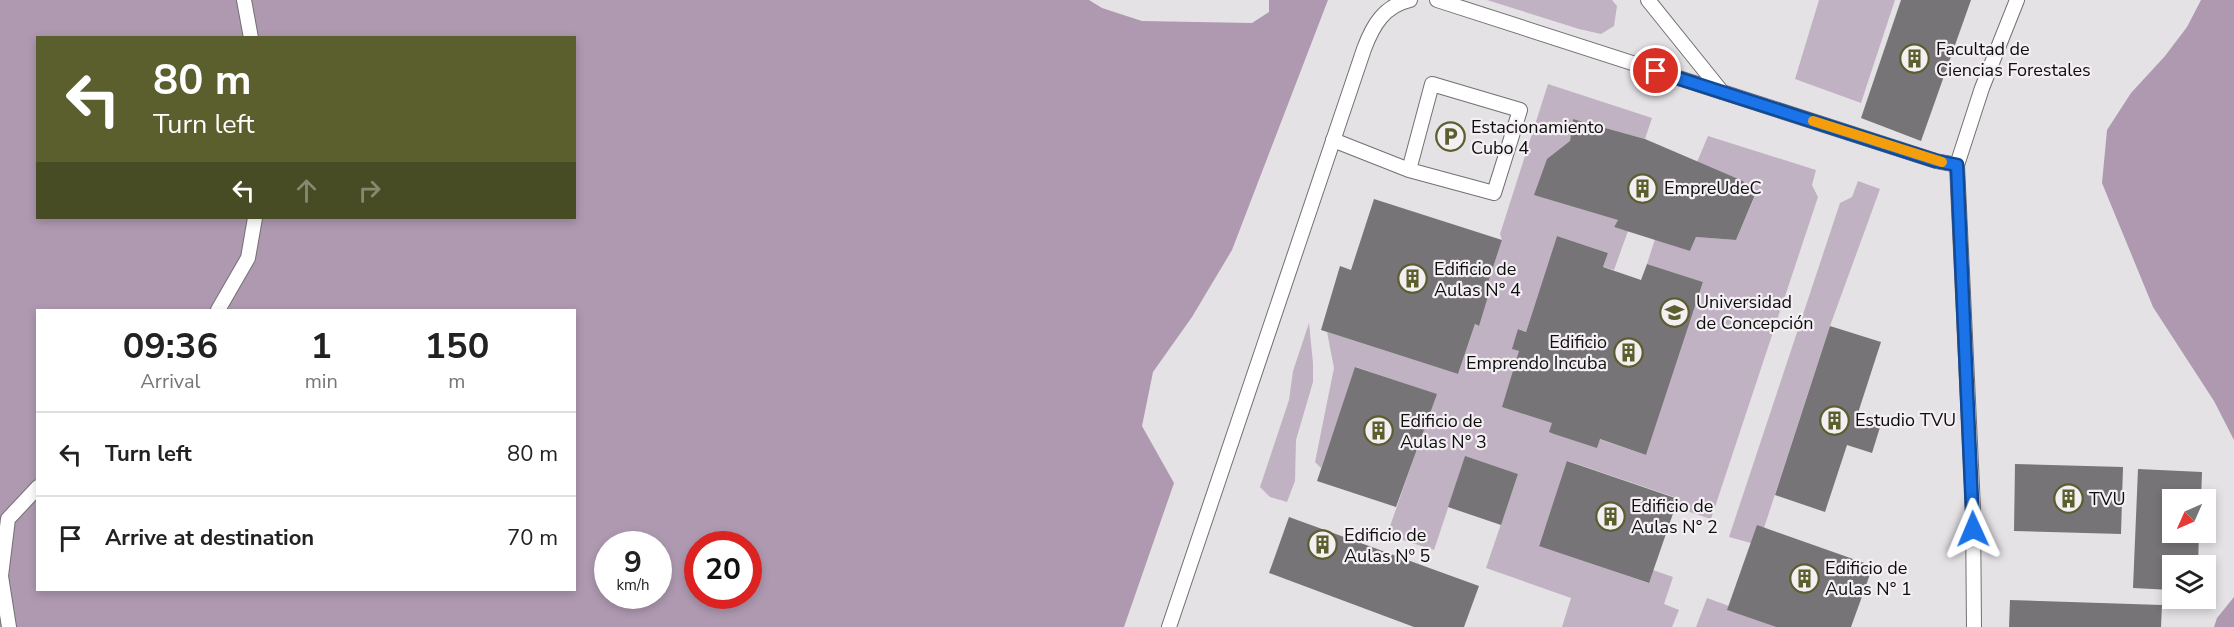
<!DOCTYPE html>
<meta charset="utf-8">
<style>
:root{--surface:#fff;--page:#f6f6f6;--text:#222;--muted:#767676;--line:#e0e0e0}
body{margin:0;font-family:"Nunito Sans",sans-serif;background:var(--page);color:var(--text);height:100vh;display:flex;flex-direction:column;font-size:22px;white-space:nowrap}
*{box-sizing:border-box;margin:0}
p{font-size:20px;color:var(--muted)}
.icon{flex:none;width:33px;height:33px;fill:none;stroke:currentColor;stroke-width:2;stroke-linecap:round;stroke-linejoin:round}
.map{position:relative;flex:1;overflow:hidden}
.drawer{position:absolute;left:36px;top:309px;width:540px;height:282px;display:flex;flex-direction:column;background:var(--surface);border-radius:0px;box-shadow:0 3px 9px #0003}
.drawer>*{flex:none}
.banner{position:absolute;left:36px;top:36px;width:540px;height:183px;border-radius:0px;box-shadow:0 3px 9px #0003;background:#5b5f2d;color:#fff;overflow:hidden}
.needle{width:39px;rotate:225deg}
.fabs{position:absolute;left:2162px;top:489px;display:grid;gap:12px}
.fabs a{display:grid;place-items:center;width:54px;height:54px;border-radius:0px;background:var(--surface);box-shadow:0 3px 9px #0003;font-size:30px}
.speed{position:absolute;left:594px;top:531px;display:flex;gap:12px;font-size:30px;font-weight:700;text-align:center}
.speed>*{display:grid;place-content:center;width:78px;height:78px;border-radius:50%;background:var(--surface);box-shadow:0 3px 9px #0003;line-height:1}
.speed small{font-size:15px;font-weight:400}
.speed .limit{border:9px solid #d22;background:#fff;color:#111}
.pin{position:absolute;display:grid;place-items:center;width:51px;height:51px;color:#fff;margin:-26px;border:3px solid #fff;border-radius:50%;box-shadow:0 2px 6px #0007}
.me{position:absolute;width:66px;margin:-33px;rotate:359deg;stroke-linejoin:round;filter:drop-shadow(0 0 4px #0008)}
.turn{display:flex;align-items:center;gap:21px;height:126px;padding:0 18px;font-size:27px}
.turn .icon{width:78px;height:78px;stroke-width:2.5}
.turn b{display:block;font-size:42px;line-height:51px}
.lanes{display:flex;align-items:center;height:57px;padding:0 18px;background:#0003;justify-content:center;gap:30px;direction:ltr}
.lanes .off{opacity:.35}
.eta{display:flex;justify-content:space-evenly;align-items:center;height:102px;text-align:center}
.eta b{font-size:36px;font-weight:700;line-height:42px}
ul{padding:0;list-style:none}
li{display:flex;align-items:center;gap:18px;height:84px;padding:0 18px;border-top:2px solid var(--line)}
li div{flex:1}
li b{display:block;font-size:22px}
li em{font-style:normal}
.map>svg:first-child{display:block}
</style>
<div class="map">
<svg width="2234" height="627" viewBox="0 0 2234 627">
<rect width="100%" height="100%" fill="#e5e2e6"/>
<g fill="#c0b2c2">
<polygon points="1487,0 1612,0 1617,6 1614,26 1601,34 1579,29"/>
<polygon points="1819,0 1895,0 1861,103 1795,79"/>
<polygon points="1548,84 1652,118 1645,139 1573,119 1570,141 1618,220 1614,227 1628,231 1614,270 1603,267 1608,253 1557,236 1526,332 1519,329 1513,349 1519,351 1552,423 1646,455 1703,282 1647,264 1655,239 1690,251 1696,237 1736,240 1755,196 1743,181 1697,162 1708,136 1816,170 1812,185 1818,197 1711,519 1675,507 1677,498 1568,461 1539,545 1648,583 1653,570 1673,577 1664,604 1679,610 1672,627 1562,627 1571,598 1486,568 1518,474 1465,457 1434,550 1387,535 1436,394 1356,367 1321,468 1315,462 1334,368 1327,332 1458,374 1475,324 1478,326 1490,290 1486,289 1502,240 1500,234"/>
<polygon points="1858,181 1880,189 1830,326 1764,528 1751,543 1729,537 1840,203 1852,197"/>
<polygon points="1309,323 1313,363 1313,382 1296,440 1295,481 1287,502 1270,497 1260,487 1289,400 1293,371"/>
<polygon points="1707,598 1729,606 1728,610 1776,627 1696,627"/>
</g>
<g fill="#ae99b1" fill-rule="evenodd">
<path d="M0,0h1089l13,8 40,13 110,2 17,-11v-12h59l-96,250 -40,67 -39,55 -11,54 32,57 -50,144h-1124zM38,38h536v180h-536zM38,310h536v280h-536zM608,544h50v52h-50zM698,544h50v52h-50z"/>
<polygon points="2201,0 2234,0 2234,440 2214,401 2153,307 2102,183 2107,130 2131,93 2165,56 2187,27"/>
<polygon points="2234,597 2234,627 2214,627 2217,618"/>
</g>
<g fill="#777478">
<polygon points="1901,0 1971,0 1921,141 1861,118"/>
<polygon points="1573,119 1645,139 1743,181 1755,195 1736,240 1696,237 1690,251 1614,227 1618,220 1534,195 1547,159 1570,141"/>
<polygon points="1374,199 1502,240 1486,289 1490,290 1479,326 1475,324 1458,374 1321,330 1340,266 1351,270"/>
<polygon points="1557,236 1608,253 1603,267 1641,280 1647,264 1703,282 1646,455 1600,439 1597,448 1554,434 1549,432 1552,423 1502,407 1519,351 1512,349 1518,329 1526,332"/>
<polygon points="1830,326 1881,342 1857,416 1881,424 1872,453 1847,445 1825,512 1775,495"/>
<polygon points="1355,367 1437,394 1396,507 1317,481"/>
<polygon points="1465,456 1518,474 1501,525 1448,507"/>
<polygon points="1567,461 1678,499 1649,583 1539,546"/>
<polygon points="2015,464 2123,467 2121,534 2014,531"/>
<polygon points="2138,469 2202,472 2201,500 2172,500 2172,532 2199,532 2198,566 2172,566 2172,590 2133,588"/>
<polygon points="1289,517 1479,586 1464,627 1414,627 1269,573"/>
<polygon points="1757,525 1873,566 1851,627 1776,627 1727,610"/>
<polygon points="2010,600 2162,605 2161,627 2009,627"/>
</g>
<g fill="none" stroke-linecap="round" stroke-linejoin="round">
<defs>
<g id="lane">
<polyline points="244,0 251,38"/>
<polyline points="1437,0 1936,161 1957,165"/>
<polyline points="1648,0 1722,92"/>
<polyline points="1333,140 1409,170 1494,193 1520,110 1432,84 1409,170"/>
<polyline points="218,310 248,258 255,218"/>
<polyline points="9,627 1,576 8,519 38,487"/>
<path d="M1169,627l195,-578c9,-24 20,-43 46,-49"/>
<polyline points="1974,627 1973,508 1957,165 1982,88 2017,0"/>
</g>
</defs>
<use href="#lane" stroke="#737074" stroke-width="16"/>
<use href="#lane" stroke="#fff" stroke-width="14"/>
</g>
<g fill="none" stroke-linecap="round" stroke-linejoin="round">
<defs>
<polyline id="route" points="1656,71 1936,161 1957,165 1973,529"/>
</defs>
<use href="#route" stroke="#114b97" stroke-width="15"/>
<use href="#route" stroke="#1a73e8" stroke-width="10"/>
<polyline stroke="#f59e0b" stroke-width="10" points="1813,121 1942,162"/>
</g>
<defs>
<symbol id="building-ring" viewBox="-11 -11 22 22"><circle r="9.5" fill="#f3eff3" stroke="#5b5f2d" stroke-width="1.5"/><path d="M-4-6H4V6H1V3H-1V6H-4ZM-2.5-4.3h1.7v1.8h-1.7ZM.8-4.3h1.7v1.8H.8ZM-2.5-1h1.7V.8h-1.7ZM.8-1h1.7V.8H.8Z" fill="#5b5f2d"/></symbol>
<symbol id="parking-ring" viewBox="-11 -11 22 22"><circle r="9.5" fill="#f3eff3" stroke="#5b5f2d" stroke-width="1.5"/><path d="M-3.5-5.5H1a3.5 3.5 0 0 1 0 7H-1V5.5H-3.5ZM-1-3.4V-.6H.8a1.4 1.4 0 0 0 0-2.8Z" fill="#5b5f2d"/></symbol>
<symbol id="university-ring" viewBox="-11 -11 22 22"><circle r="9.5" fill="#f3eff3" stroke="#5b5f2d" stroke-width="1.5"/><path d="M0-5L7-2L0 1L-7-2ZM-4 1L0 2.5L4 1V4Q0 6-4 4Z" fill="#5b5f2d"/></symbol>
</defs>
<g fill-rule="evenodd">
<use href="#building-ring" x="1898" y="42" width="33" height="33"/>
<use href="#parking-ring" x="1434" y="120" width="33" height="33"/>
<use href="#building-ring" x="1626" y="172" width="33" height="33"/>
<use href="#building-ring" x="1396" y="262" width="33" height="33"/>
<use href="#university-ring" x="1658" y="296" width="33" height="33"/>
<use href="#building-ring" x="1612" y="336" width="33" height="33"/>
<use href="#building-ring" x="1818" y="404" width="33" height="33"/>
<use href="#building-ring" x="1362" y="414" width="33" height="33"/>
<use href="#building-ring" x="2052" y="482" width="33" height="33"/>
<use href="#building-ring" x="1594" y="500" width="33" height="33"/>
<use href="#building-ring" x="1306" y="528" width="33" height="33"/>
<use href="#building-ring" x="1788" y="562" width="33" height="33"/>
</g>
<g text-anchor="middle" stroke-width="4.5" stroke-linejoin="round" paint-order="stroke">
<g font-size="18" fill="#0f0e0f" stroke="#f3eff3" text-anchor="start">
<text x="1936" y="55">Facultad de<tspan x="1936" dy="21">Ciencias Forestales</tspan></text>
<text x="1471" y="133">Estacionamiento<tspan x="1471" dy="21">Cubo 4</tspan></text>
<text x="1664" y="194">EmpreUdeC</text>
<text x="1434" y="275">Edificio de<tspan x="1434" dy="21">Aulas N° 4</tspan></text>
<text x="1696" y="308">Universidad<tspan x="1696" dy="21">de Concepción</tspan></text>
<text x="1607" y="348" text-anchor="end">Edificio<tspan x="1607" dy="21">Emprendo Incuba</tspan></text>
<text x="1855" y="426">Estudio TVU</text>
<text x="1400" y="427">Edificio de<tspan x="1400" dy="21">Aulas N° 3</tspan></text>
<text x="2089" y="505">TVU</text>
<text x="1631" y="512">Edificio de<tspan x="1631" dy="21">Aulas N° 2</tspan></text>
<text x="1344" y="541">Edificio de<tspan x="1344" dy="21">Aulas Nº 5</tspan></text>
<text x="1825" y="574">Edificio de<tspan x="1825" dy="21">Aulas N° 1</tspan></text>
</g>
</g>
</svg>
<div class="fabs">
<a><svg class="needle" viewBox="-14 -14 28 28"><path d="M0-13l5 13h-10z" fill="#e53935"/><path d="M0 13l5-13h-10z" fill="#767676"/></svg></a>
<a><svg class="icon" aria-label="layers" viewBox="0 0 24 24"><path d="M12 4l9 5-9 5-9-5zM3 14l9 5 9-5"/></svg></a>
</div>
<div class="speed"><div>9<small>km/h</small></div><div class="limit">20</div></div>
<div class="pin" style="left:1656px;top:71px;background:#d93025"><svg class="icon" aria-label="arrive" viewBox="0 0 24 24"><path d="M6 21V4h12l-3 4 3 4H6"/></svg></div>
<svg class="me" style="left:1973px;top:529px" viewBox="-20 -20 40 40"><path d="M0-17L14 15 0 8-14 15z" fill="#1a73e8" stroke="#fff" stroke-width="4"/></svg>
<div class="banner">
<div class="turn"><svg class="icon" aria-label="left" viewBox="0 0 24 24"><path d="M17 20v-9H6M10 6l-5 5 5 5"/></svg><div><b>80 m</b>Turn left</div></div>
<div class="lanes"><svg class="icon" aria-label="left" viewBox="0 0 24 24"><path d="M17 20v-9H6M10 6l-5 5 5 5"/></svg><svg class="icon off" aria-label="ahead" viewBox="0 0 24 24"><path d="M12 20V5M6 11l6-6 6 6"/></svg><svg class="icon off" aria-label="right" viewBox="0 0 24 24"><path d="M7 20v-9h11M14 6l5 5-5 5"/></svg></div>
</div>
<section class="drawer">
<div class="eta">
<div><b>09:36</b><p>Arrival</p></div>
<div><b>1</b><p>min</p></div>
<div><b>150</b><p>m</p></div>
</div>
<ul>
<li><svg class="icon" aria-label="left" viewBox="0 0 24 24"><path d="M17 20v-9H6M10 6l-5 5 5 5"/></svg><div><b>Turn left</b></div><em>80 m</em></li>
<li><svg class="icon" aria-label="arrive" viewBox="0 0 24 24"><path d="M6 21V4h12l-3 4 3 4H6"/></svg><div><b>Arrive at destination</b></div><em>70 m</em></li>
</ul>
</section>
</div>
